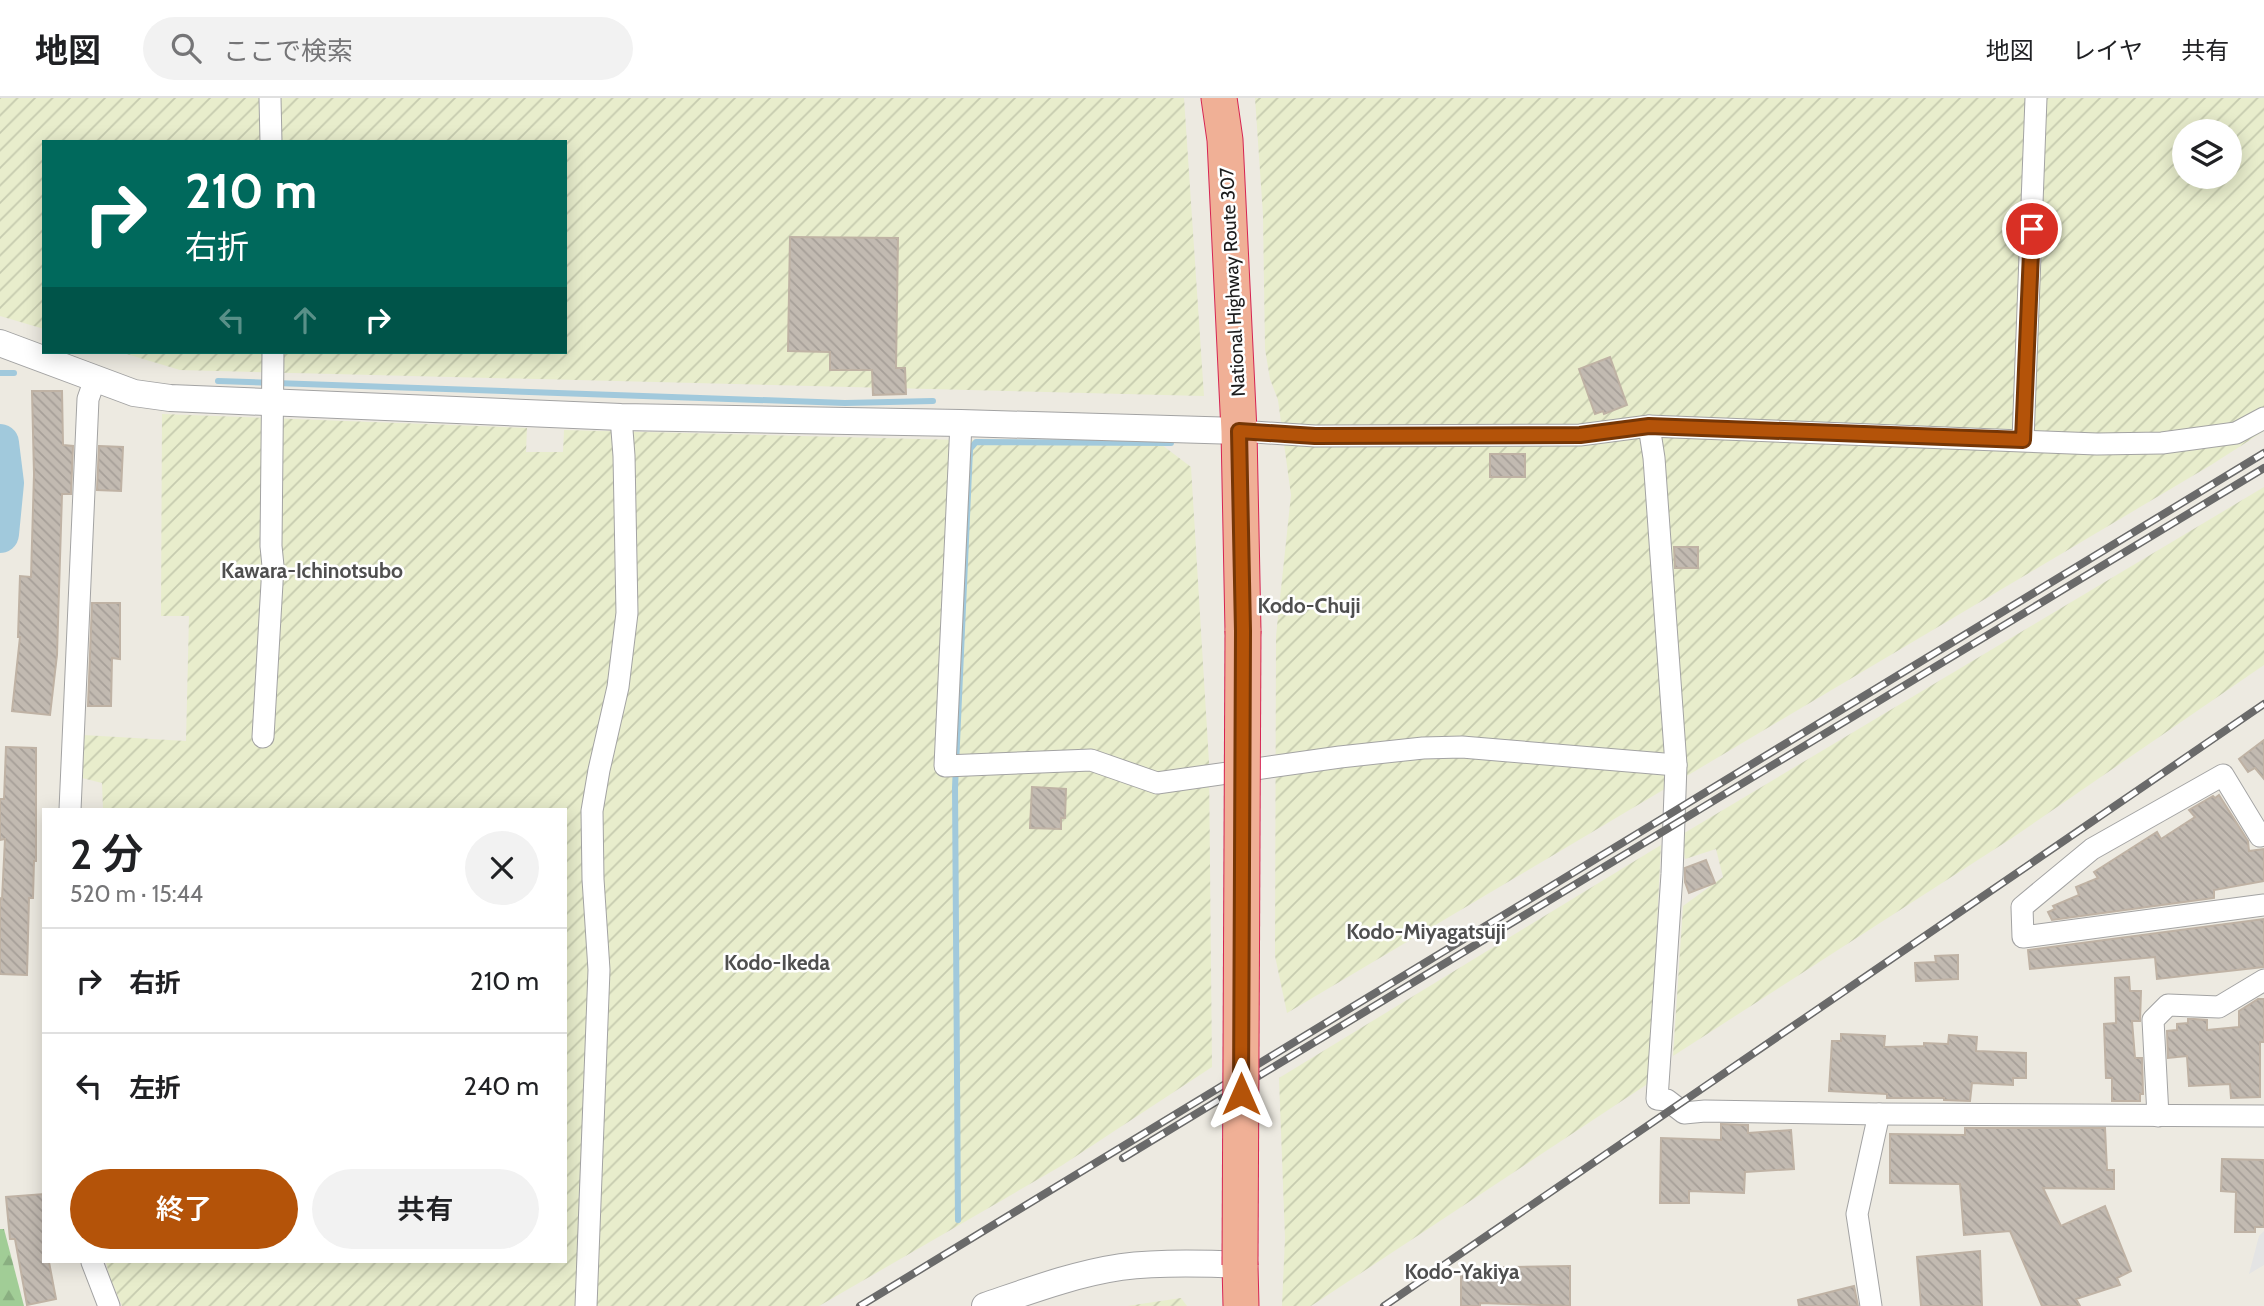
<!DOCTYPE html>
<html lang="ja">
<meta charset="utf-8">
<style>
:root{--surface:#fff;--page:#f2f2f2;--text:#202124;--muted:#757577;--line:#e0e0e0;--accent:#b45309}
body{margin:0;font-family:Cabin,"Noto Sans JP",sans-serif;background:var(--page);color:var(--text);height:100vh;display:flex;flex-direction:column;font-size:26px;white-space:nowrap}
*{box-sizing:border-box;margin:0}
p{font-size:23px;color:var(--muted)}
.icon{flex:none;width:38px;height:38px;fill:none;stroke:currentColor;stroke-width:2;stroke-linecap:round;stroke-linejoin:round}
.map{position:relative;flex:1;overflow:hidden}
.panel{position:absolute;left:42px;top:710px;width:525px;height:455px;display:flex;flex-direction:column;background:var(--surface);border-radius:0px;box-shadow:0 4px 18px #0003}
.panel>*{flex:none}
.banner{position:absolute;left:42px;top:42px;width:525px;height:214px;border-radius:0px;box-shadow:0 4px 18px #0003;background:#00695c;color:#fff;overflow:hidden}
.buttons{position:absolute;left:2172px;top:21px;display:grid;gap:14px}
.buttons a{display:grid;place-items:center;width:70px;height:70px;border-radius:50%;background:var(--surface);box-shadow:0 4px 18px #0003;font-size:35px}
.pin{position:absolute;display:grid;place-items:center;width:60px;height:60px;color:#fff;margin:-30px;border:4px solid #fff;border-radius:50%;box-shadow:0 2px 7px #0007}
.me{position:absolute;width:77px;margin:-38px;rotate:0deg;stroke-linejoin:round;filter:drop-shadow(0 0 5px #0008)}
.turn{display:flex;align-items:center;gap:24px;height:147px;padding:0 28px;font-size:32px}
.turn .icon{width:91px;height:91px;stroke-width:2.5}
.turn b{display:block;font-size:49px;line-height:60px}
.lanes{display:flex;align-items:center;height:66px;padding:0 28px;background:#0003;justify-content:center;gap:35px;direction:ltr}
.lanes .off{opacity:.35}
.round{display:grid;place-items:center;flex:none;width:74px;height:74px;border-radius:37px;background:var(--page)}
.summary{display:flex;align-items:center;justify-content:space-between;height:119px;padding:0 28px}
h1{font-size:42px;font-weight:600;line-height:52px}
.primary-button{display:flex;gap:14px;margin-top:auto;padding:14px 28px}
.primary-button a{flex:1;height:80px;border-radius:42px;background:var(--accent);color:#fff;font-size:28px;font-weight:600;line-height:80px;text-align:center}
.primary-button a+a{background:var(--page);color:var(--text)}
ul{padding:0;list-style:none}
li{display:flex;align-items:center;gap:21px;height:105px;padding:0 28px;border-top:2px solid var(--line)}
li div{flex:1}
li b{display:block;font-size:26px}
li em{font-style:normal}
header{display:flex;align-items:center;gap:42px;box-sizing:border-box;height:98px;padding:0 35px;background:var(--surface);border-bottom:2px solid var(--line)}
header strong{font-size:33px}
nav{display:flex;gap:38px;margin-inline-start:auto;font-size:24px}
.search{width:490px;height:63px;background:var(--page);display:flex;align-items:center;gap:18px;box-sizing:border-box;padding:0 24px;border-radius:38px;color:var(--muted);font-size:26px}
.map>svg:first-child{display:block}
</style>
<header>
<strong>地図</strong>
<div class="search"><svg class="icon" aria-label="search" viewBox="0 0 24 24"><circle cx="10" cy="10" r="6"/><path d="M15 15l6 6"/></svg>ここで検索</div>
<nav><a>地図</a><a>レイヤ</a><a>共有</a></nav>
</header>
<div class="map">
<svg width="2264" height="1208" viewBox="0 0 2264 1208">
<defs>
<pattern id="farmland-furrows" width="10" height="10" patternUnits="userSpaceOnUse" patternTransform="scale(1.75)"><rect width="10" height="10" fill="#e8edcc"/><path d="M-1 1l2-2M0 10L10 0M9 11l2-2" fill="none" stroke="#c6cbaf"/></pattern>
<pattern id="forest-firs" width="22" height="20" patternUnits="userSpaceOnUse" patternTransform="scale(1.75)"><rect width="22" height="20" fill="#a1cd96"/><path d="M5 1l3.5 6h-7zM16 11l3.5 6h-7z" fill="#8aaf81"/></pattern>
<pattern id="building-back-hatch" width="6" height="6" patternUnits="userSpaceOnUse" patternTransform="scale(1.75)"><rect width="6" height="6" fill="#c2bab1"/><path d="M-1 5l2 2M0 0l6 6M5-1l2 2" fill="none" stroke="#a69f98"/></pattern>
</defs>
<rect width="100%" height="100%" fill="#edeae1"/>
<g fill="url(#farmland-furrows)" fill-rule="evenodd">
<polygon points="0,0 1184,0 1204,298 180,272 120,254 565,254 565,44 44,44 44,231 0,218"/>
<path d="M1255,0h1009v333l-53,34 -924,548 -12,-57 1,-320 15,-141 -13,-95 -8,-21 -5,-30 -2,-134zM2184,33h46v46h-46z"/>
<polygon points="162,316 527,330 526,354 563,354 564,332 1162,347 1191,369 1209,664 1212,969 1061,1068 819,1208 122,1208 109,1177 106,1164 565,1164 565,712 103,712 102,685 82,680 83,637 186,643 189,518 161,518"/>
<polygon points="2264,389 2264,567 2012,740 1673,958 1683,808 1723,779 1716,751 1685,761 1681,737"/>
<polygon points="1661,747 1649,985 1311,1208 1282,1208 1285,1140 1279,980"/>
<polygon points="1181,1200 1187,1208 1127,1208"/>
</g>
<polygon fill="url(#forest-firs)" points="0,1131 4,1131 24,1208 0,1208"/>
<polygon fill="#e4e4e4" points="2264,1133 2264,1167 2249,1176 2259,1138"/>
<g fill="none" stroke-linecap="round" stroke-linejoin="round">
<g stroke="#a1c9dc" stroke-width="6">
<polyline points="0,275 14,275"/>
<polyline points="218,283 845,305 933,303"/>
<polyline points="958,1122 955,690 970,351 976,344 1171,345"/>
</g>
<polyline stroke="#a1c9dc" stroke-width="38" points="0,345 5,385 0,436"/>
</g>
<g fill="url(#building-back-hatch)" stroke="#bfb2a4" stroke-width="2">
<polygon points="790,139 898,140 896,270 905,270 906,296 873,297 872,272 830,272 830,254 788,253"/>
<polygon points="1610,259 1627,307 1604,316 1603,313 1595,316 1579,271"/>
<polygon points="32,293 62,293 63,347 73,348 71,396 62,396 57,557 50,617 12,613 20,539 18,539 20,478 31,479 34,376"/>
<polygon points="99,348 123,349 121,393 97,392"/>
<rect x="1490" y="356" width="35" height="23"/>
<polygon points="1674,449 1698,449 1698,470 1675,470"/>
<polygon points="92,505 120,505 120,561 112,560 111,608 88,608"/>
<polygon points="2264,642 2264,681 2255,670 2248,674 2239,661"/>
<polygon points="6,649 36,650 36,763 34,763 33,800 29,800 27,877 0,876 0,800 2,801 5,741 0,742 0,701 4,701"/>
<polygon points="1032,689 1066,691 1065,720 1061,720 1061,731 1030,730"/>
<polygon points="2219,697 2248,743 2249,753 2264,751 2264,783 2214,792 2214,800 2052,822 2048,814 2055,811 2053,808 2079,797 2076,789 2098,780 2094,774 2157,734 2161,741 2195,719 2189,712 2213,698 2215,700"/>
<polygon points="1706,762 1715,785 1689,795 1685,784 1685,770"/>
<polygon points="2264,821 2264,869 2157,881 2155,859 2030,871 2028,852"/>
<polygon points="1958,857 1958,881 1916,883 1915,865 1936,864 1935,858"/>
<polygon points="2129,879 2130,893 2141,893 2140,923 2132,923 2135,960 2142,960 2143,996 2140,996 2140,1003 2112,1003 2112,980 2106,980 2104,926 2116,925 2115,880"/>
<polygon points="2258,901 2264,901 2264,944 2260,944 2260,999 2231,1000 2230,986 2189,988 2187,958 2168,960 2167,933 2177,932 2177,926 2188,925 2188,921 2194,921 2207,922 2207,932 2239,929 2239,913"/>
<polygon points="1841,936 1885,938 1884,949 1924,948 1924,945 1948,946 1949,937 1977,939 1976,953 2026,955 2026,980 2013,980 2013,987 1972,985 1970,1003 1944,1002 1944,1000 1887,1000 1887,996 1829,993 1832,943 1841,943"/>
<polygon points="1721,1026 1748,1027 1748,1035 1791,1032 1794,1071 1745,1074 1744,1095 1689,1093 1689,1105 1660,1105 1661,1040 1721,1042"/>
<polygon points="1965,1030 2105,1030 2107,1072 2114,1072 2114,1091 2043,1090 2061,1128 2105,1108 2131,1173 2117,1180 2120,1187 2076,1201 2080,1208 2042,1208 2010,1133 1964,1137 1960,1086 1890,1085 1890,1036 1965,1037"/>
<polygon points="2222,1061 2264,1062 2264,1129 2255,1129 2255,1134 2235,1134 2236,1094 2221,1093"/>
<polygon points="44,1096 44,1164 49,1164 56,1201 27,1207 15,1141 10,1141 6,1099"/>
<polygon points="1980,1153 1982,1208 1921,1208 1917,1159"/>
<polygon points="1570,1168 1570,1208 1480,1205 1480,1208 1461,1208 1461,1170"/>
<polygon points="1854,1188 1858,1208 1799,1208 1798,1202"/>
</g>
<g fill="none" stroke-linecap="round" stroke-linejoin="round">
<defs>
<g id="minor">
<polyline points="270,0 271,44"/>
<polyline points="961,325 945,668 1091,662 1157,685 1340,659 1423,650 1462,649 1676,667"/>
<polyline points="1649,328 1654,360 1676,667 1672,776 1657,1001 1667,1002 1684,1015 1705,1013 1879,1016 2264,1018"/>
<polyline points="1239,333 1315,338 1580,337 1649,328 2097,346 2162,345 2236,335 2264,320"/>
<polyline points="2023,342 2036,0"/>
<polyline points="263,639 273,468 271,448 273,254"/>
<polyline points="70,712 88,301 95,281"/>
<polyline points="2264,737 2260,738 2223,677 2092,751 2022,809 2023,839 2264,807"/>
<polyline points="2158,1018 2153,922 2168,907 2219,909 2264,882"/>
<polyline points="92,1164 109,1208"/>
<polyline points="586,1208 599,872 593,781 592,713 599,672 618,589 627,515 624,358 621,319"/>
<polyline points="1871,1208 1857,1116 1879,1016"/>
</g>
<g id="tertiary">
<polyline points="0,245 134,295 170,300 621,319 961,325 1239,333"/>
<path d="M985,1208c44,-15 89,-32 136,-39 39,-5 79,-4 119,-2"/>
</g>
<g id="trunk">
<polyline points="1219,0 1225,42 1239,333 1243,533"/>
<polyline points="1240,1167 1241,1208"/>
</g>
</defs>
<use href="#minor" stroke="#a3a3a3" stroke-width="23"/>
<use href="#tertiary" stroke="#a3a3a3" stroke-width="28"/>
<use href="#trunk" stroke="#d62452" stroke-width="37"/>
<use href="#minor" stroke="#fff" stroke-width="21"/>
<use href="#tertiary" stroke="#fff" stroke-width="26"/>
<use href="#trunk" stroke="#f0b096" stroke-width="35"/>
<defs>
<g id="rail">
<polyline points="1123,1060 2264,370"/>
<polyline points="860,1208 2264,355"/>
<polyline points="1384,1208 2264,606"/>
</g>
</defs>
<use href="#rail" stroke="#6a6a6a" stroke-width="8"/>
<use href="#rail" stroke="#fff" stroke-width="5" stroke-dasharray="16" stroke-linecap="butt"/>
<defs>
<polyline id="trunk-bridge" points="1240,1167 1243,533"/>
</defs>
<use href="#trunk-bridge" stroke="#d62452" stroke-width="37" stroke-linecap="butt"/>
<use href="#trunk-bridge" stroke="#f0b096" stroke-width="35"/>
</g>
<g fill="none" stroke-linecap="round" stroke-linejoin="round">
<defs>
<polyline id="route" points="1241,996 1243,533 1239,333 1315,338 1580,337 1649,328 2023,342 2032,131"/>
</defs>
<use href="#route" stroke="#753606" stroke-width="18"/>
<use href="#route" stroke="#b45309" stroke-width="12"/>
</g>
<g text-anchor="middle" stroke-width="5" stroke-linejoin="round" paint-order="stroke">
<g font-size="19" fill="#1c1c1c" stroke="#fff">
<text transform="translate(1232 184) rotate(-93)" y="7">National Highway Route 307</text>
</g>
<g font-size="21" font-weight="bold" fill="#4f4f4f" stroke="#fff">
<text x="312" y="480">Kawara-Ichinotsubo</text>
<text x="1309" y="515">Kodo-Chuji</text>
<text x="1426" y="841">Kodo-Miyagatsuji</text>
<text x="777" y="872">Kodo-Ikeda</text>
<text x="1462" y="1181">Kodo-Yakiya</text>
</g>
</g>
</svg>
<div class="buttons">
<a><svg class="icon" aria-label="layers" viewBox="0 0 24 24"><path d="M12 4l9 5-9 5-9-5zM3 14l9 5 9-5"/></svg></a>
</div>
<div class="pin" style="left:2032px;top:131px;background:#d93025"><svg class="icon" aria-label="arrive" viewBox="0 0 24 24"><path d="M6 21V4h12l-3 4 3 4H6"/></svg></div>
<svg class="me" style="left:1241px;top:996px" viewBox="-20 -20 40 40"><path d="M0-17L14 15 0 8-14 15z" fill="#b45309" stroke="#fff" stroke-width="4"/></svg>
<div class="banner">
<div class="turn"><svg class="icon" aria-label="right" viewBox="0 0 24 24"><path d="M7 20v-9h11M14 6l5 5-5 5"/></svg><div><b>210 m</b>右折</div></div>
<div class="lanes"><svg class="icon off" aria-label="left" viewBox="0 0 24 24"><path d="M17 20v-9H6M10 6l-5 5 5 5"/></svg><svg class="icon off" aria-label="ahead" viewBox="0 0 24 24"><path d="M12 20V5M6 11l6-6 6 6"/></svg><svg class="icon" aria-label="right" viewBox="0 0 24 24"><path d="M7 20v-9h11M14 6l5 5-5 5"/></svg></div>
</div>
<section class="panel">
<div class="summary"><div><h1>2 分</h1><p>520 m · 15:44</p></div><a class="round"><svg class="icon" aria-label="close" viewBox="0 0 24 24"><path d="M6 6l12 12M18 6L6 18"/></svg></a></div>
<ul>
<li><svg class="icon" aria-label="right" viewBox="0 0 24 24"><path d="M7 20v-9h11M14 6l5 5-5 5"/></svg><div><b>右折</b></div><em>210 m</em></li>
<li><svg class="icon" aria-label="left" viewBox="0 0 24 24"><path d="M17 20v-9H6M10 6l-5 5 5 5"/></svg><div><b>左折</b></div><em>240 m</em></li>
</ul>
<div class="primary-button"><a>終了</a><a>共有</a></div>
</section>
</div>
